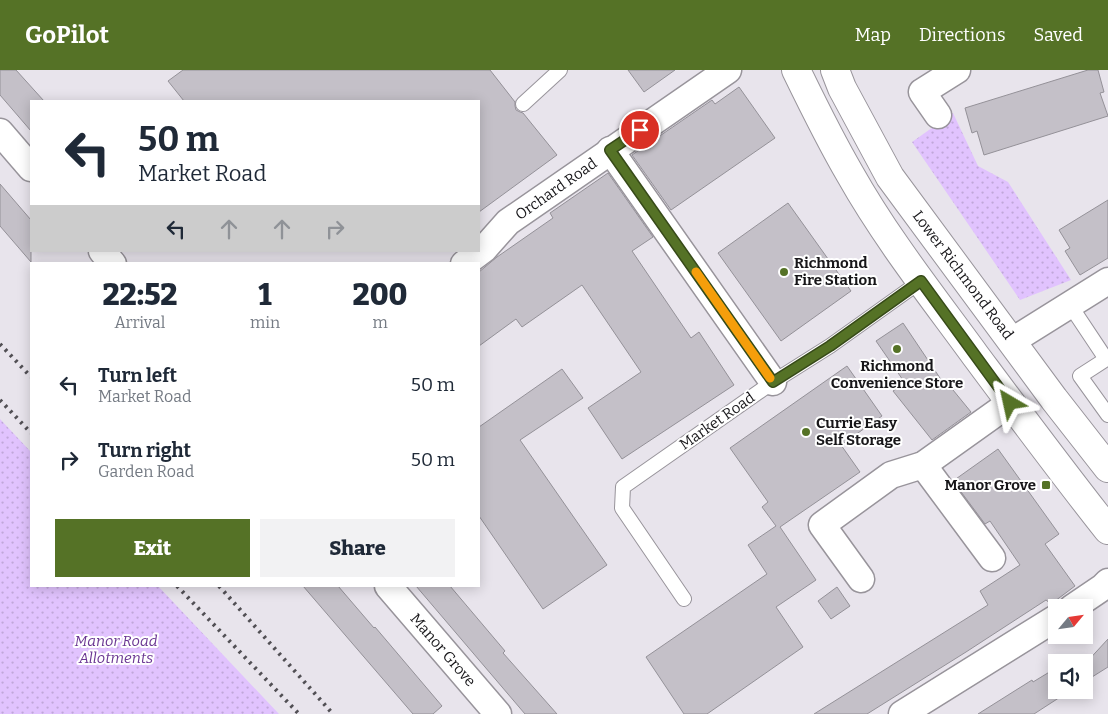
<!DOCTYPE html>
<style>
:root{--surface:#fff;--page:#f2f2f3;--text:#1f2937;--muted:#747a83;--accent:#557226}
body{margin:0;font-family:Bitter,serif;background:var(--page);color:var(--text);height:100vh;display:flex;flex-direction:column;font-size:19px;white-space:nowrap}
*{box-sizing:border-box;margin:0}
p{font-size:16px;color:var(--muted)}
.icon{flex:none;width:28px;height:28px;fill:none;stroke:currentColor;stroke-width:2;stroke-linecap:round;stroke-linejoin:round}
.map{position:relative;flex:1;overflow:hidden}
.side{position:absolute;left:30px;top:192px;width:450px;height:325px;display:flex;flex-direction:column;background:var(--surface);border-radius:0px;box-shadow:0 2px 12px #0003}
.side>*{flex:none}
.guide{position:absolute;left:30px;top:30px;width:450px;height:152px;border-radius:0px;box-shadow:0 2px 12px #0003;background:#fff;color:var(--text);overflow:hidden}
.needle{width:32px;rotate:61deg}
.fabs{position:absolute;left:1048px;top:529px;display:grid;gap:10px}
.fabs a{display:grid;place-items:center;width:45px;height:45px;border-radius:0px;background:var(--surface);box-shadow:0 2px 12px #0003;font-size:25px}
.pin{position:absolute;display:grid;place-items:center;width:42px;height:42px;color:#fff;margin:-21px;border:2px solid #fff;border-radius:50%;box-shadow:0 1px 5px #0007}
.me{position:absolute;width:55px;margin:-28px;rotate:324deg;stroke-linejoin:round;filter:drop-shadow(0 0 4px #0008)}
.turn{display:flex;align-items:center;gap:18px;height:105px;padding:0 25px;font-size:22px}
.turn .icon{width:65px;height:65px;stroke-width:2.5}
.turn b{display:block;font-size:35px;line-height:42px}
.lanes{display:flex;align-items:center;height:48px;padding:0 25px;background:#0003;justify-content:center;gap:25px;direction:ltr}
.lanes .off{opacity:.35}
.eta{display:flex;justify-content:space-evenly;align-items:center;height:85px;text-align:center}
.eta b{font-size:30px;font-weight:800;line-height:35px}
.cta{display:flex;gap:10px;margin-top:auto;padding:10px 25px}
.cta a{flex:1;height:58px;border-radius:0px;background:var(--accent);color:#fff;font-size:20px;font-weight:800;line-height:58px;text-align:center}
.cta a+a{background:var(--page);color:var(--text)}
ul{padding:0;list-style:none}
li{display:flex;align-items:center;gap:15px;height:75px;padding:0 25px}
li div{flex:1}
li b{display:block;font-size:19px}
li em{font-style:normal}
header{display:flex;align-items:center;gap:30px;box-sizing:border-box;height:70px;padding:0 25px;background:var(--accent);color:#fff}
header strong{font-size:24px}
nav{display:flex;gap:28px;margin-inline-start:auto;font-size:18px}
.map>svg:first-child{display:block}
</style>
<header>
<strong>GoPilot</strong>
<nav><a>Map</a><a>Directions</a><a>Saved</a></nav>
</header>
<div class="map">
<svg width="1108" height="644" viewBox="0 0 1108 644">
<defs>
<pattern id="green-dots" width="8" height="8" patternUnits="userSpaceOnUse" patternTransform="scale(1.25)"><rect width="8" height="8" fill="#e1c3fe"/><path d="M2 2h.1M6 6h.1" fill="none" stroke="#c0a7d9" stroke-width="1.8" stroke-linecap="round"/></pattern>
</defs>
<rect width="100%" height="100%" fill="#e8e4ec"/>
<g fill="url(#green-dots)">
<polygon points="953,43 978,96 1008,112 1071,210 1020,230 912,72"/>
<polygon points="0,349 31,382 31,516 158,516 279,644 0,644"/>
</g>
<g fill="#c4c0c8" stroke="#949198">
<polygon points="0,0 16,0 44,31 31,31 31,61 0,25"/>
<polygon points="183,0 490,0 515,32 515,36 516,40 520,42 523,43 557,85 479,142 479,31 184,31 168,11"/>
<polygon points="628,0 675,0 644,22"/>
<polygon points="1088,0 1098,0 1104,22 1100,23 1108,46 984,85 977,61 972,63 965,38"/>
<polygon points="739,17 775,68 671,140 632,85 712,30 715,34"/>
<polygon points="608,103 653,167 632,181 691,268 699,262 734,315 622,389 588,338 641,302 582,215 522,257 516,249 479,276 479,202 497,187 553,148 550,143"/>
<polygon points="0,114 31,150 31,192 0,156"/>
<polygon points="1108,130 1108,188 1080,205 1065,181 1070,178 1059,160"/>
<polygon points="788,133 851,221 781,271 718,183"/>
<polygon points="903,253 942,311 944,309 971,342 932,370 893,321 905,313 876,271"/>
<polygon points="847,296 882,346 841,375 860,402 780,457 816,510 776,537 803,577 707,644 684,644 646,587 767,504 748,475 776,456 762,437 768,432 730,378"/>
<polygon points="562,299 583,328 520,370 607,495 543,539 479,446 479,357"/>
<polygon points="998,379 1059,464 1045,474 1075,516 1051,534 1046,530 966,582 867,644 814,644 988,535 980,521 1020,495 990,451 985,454 953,411"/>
<polygon points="303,516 338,516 374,558 375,557 442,636 433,644 413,644"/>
<polygon points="416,516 450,516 505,581 503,583 557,644 525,644"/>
<polygon points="837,517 850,536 831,549 818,531"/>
<polygon points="1108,569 1108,597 1084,612 1084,595"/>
<polygon points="1056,598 1056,620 1071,620 1034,644 978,644 1032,610 1033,612"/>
</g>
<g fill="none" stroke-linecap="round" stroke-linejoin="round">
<defs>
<g id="service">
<polyline points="523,34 560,0"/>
<polyline points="1070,235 1106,289"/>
<polyline points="1108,288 1080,306 1108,345"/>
<polyline points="684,529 622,438 623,417 773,312 830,276 921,211"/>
</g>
<g id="minor">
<polyline points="938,45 922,22 957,0"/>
<polyline points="0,62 31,98"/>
<polyline points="610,80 773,312"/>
<polyline points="102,181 113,194"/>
<polyline points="464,194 484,179 508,152 728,0"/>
<polyline points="1012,271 1108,211"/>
<polyline points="923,395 992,488"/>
<polyline points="861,509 822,455 891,405 923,395 1010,333"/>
<polyline points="388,516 498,644"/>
<polyline points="1072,538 1103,517 1108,512"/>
<polyline points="902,644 1056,548"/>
</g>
<g id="trunk">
<path d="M796,0c17,35 34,70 54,104 36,64 82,122 125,181 44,59 87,117 133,175"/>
<polyline points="835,0 842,18 890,107 1054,329 1108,398"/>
</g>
</defs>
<use href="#service" stroke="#98949b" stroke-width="16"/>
<use href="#minor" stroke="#98949b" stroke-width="29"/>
<use href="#trunk" stroke="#98949b" stroke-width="30"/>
<use href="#service" stroke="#fff" stroke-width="14"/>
<use href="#minor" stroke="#fff" stroke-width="26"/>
<use href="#trunk" stroke="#fff" stroke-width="28"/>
<g stroke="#514f54" stroke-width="4" stroke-dasharray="2.5 5" stroke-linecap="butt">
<polyline points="0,274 31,307"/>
<polyline points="0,330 31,363"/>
<polyline points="177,516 299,644"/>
<polyline points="219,516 333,644"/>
</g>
</g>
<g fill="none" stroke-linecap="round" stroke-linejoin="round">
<defs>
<polyline id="route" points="640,60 610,80 773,312 830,276 921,211 1010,333"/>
</defs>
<use href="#route" stroke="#374a19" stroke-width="12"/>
<use href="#route" stroke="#557226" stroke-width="9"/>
<polyline stroke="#f59e0b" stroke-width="9" points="696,202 770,308"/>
</g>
<g fill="#557226" stroke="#fff" stroke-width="2">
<circle cx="784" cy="202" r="5"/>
<circle cx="897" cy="279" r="5"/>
<circle cx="806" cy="362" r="5"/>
<rect x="1041" y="410" width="10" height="10" rx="2.5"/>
</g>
<g text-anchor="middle" stroke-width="4" stroke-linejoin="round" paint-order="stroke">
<g font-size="15" fill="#171619" stroke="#fff">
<text transform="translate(556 119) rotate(-35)" y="5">Orchard Road</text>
<text transform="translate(963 205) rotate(53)" y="5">Lower Richmond Road</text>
<text transform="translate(717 351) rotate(-35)" y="5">Market Road</text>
<text transform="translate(443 580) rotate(49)" y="5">Manor Grove</text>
</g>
<g font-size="15" font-weight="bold" fill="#171619" stroke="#fff" text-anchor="start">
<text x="794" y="198">Richmond<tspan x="794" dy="17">Fire Station</tspan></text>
<text x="897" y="301" text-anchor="middle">Richmond<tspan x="897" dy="17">Convenience Store</tspan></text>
<text x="816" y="358">Currie Easy<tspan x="816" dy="17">Self Storage</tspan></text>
<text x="1036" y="420" text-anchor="end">Manor Grove</text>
</g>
<g font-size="15" font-style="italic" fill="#6b3793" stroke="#fff">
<text x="116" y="576">Manor Road<tspan x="116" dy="17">Allotments</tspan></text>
</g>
</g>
</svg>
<div class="fabs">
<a><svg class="needle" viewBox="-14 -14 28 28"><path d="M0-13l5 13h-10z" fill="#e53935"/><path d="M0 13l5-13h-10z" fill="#747a83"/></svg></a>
<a><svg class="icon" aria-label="sound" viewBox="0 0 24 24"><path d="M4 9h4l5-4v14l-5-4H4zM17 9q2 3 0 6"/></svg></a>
</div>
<div class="pin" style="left:640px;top:60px;background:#d93025"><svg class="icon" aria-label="arrive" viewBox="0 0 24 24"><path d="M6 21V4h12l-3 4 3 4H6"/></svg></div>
<svg class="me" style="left:1010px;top:333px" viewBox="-20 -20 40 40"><path d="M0-17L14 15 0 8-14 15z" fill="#557226" stroke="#fff" stroke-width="4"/></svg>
<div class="guide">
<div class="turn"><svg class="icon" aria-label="left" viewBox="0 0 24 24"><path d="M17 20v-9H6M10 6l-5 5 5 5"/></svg><div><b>50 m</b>Market Road</div></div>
<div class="lanes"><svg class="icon" aria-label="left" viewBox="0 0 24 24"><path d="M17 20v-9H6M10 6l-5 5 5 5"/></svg><svg class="icon off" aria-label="ahead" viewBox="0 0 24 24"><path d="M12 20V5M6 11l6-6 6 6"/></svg><svg class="icon off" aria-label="ahead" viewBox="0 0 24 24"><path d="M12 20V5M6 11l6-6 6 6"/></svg><svg class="icon off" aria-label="right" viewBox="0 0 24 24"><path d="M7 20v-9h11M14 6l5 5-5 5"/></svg></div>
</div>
<section class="side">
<div class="eta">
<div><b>22:52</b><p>Arrival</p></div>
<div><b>1</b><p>min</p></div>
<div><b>200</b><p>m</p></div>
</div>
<ul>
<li><svg class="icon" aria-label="left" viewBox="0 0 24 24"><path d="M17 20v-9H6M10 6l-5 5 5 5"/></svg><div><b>Turn left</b><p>Market Road</p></div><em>50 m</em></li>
<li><svg class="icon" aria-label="right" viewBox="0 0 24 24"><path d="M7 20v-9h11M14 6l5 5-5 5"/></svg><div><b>Turn right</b><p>Garden Road</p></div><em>50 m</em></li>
</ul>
<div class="cta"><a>Exit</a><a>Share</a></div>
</section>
</div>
